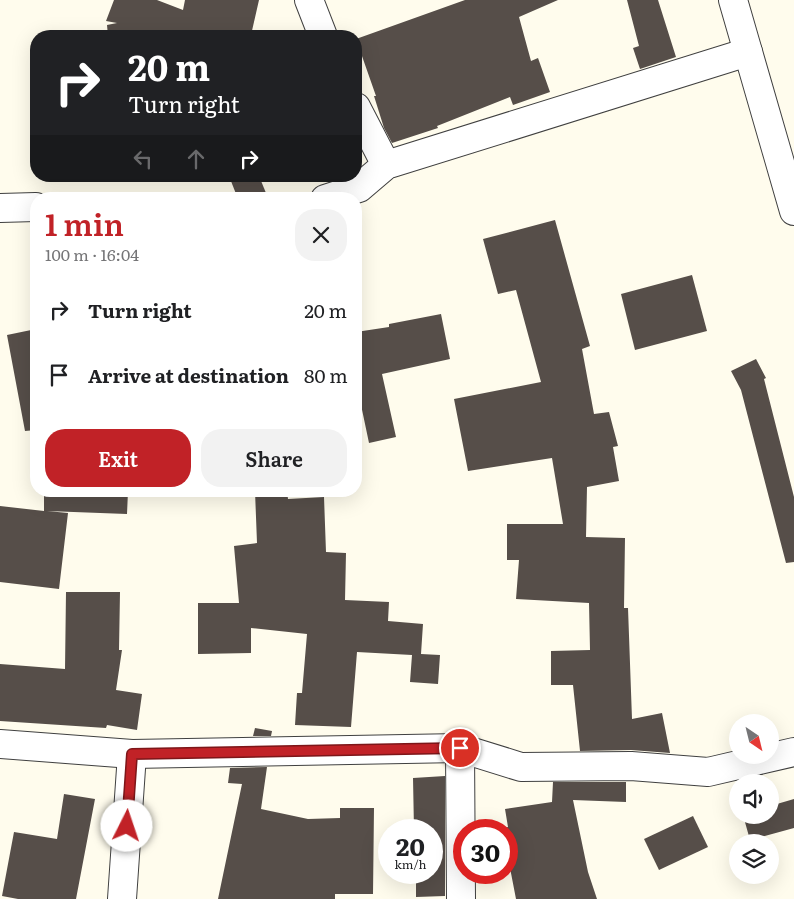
<!DOCTYPE html>
<meta charset="utf-8">
<style>
:root{--surface:#fff;--page:#f2f2f2;--text:#202124;--muted:#757577;--accent:#c12227}
body{margin:0;font-family:Literata,serif;background:var(--page);color:var(--text);height:100vh;display:flex;flex-direction:column;font-size:19px;white-space:nowrap}
*{box-sizing:border-box;margin:0}
p{font-size:16px;color:var(--muted)}
.icon{flex:none;width:28px;height:28px;fill:none;stroke:currentColor;stroke-width:2;stroke-linecap:round;stroke-linejoin:round}
.map{position:relative;flex:1;overflow:hidden}
.details{position:absolute;left:30px;top:192px;width:332px;height:305px;display:flex;flex-direction:column;background:var(--surface);border-radius:20px;box-shadow:0 5px 20px #0002}
.details>*{flex:none}
.banner{position:absolute;left:30px;top:30px;width:332px;height:152px;border-radius:20px;box-shadow:0 5px 20px #0002;background:#202124;color:#fff;overflow:hidden}
.needle{width:32px;rotate:145deg}
.controls{position:absolute;left:729px;top:714px;display:grid;gap:10px}
.controls a{display:grid;place-items:center;width:50px;height:50px;border-radius:50%;background:var(--surface);box-shadow:0 5px 20px #0002;font-size:25px}
.speed{position:absolute;left:378px;top:819px;display:flex;gap:10px;font-size:25px;font-weight:700;text-align:center}
.speed>*{display:grid;place-content:center;width:65px;height:65px;border-radius:50%;background:var(--surface);box-shadow:0 5px 20px #0002;line-height:1}
.speed small{font-size:12px;font-weight:400}
.speed .limit{border:8px solid #d22;background:#fff;color:#111}
.pin{position:absolute;display:grid;place-items:center;width:42px;height:42px;color:#fff;margin:-21px;border:2px solid #fff;border-radius:50%;box-shadow:0 1px 5px #0007}
.me{position:absolute;width:55px;margin:-28px;rotate:4deg;stroke-linejoin:round;filter:drop-shadow(0 0 4px #0008)}
.turn{display:flex;align-items:center;gap:18px;height:105px;padding:0 15px;font-size:22px}
.turn .icon{width:65px;height:65px;stroke-width:2.5}
.turn b{display:block;font-size:35px;line-height:42px}
.lanes{display:flex;align-items:center;height:48px;padding:0 15px;background:#0003;justify-content:center;gap:25px;direction:ltr}
.lanes .off{opacity:.35}
.round{display:grid;place-items:center;flex:none;width:52px;height:52px;border-radius:20px;background:var(--page)}
.summary{display:flex;align-items:center;justify-content:space-between;height:85px;padding:0 15px}
h1{font-size:30px;font-weight:600;line-height:38px;color:var(--accent)}
.primary-button{display:flex;gap:10px;margin-top:auto;padding:10px 15px}
.primary-button a{flex:1;height:58px;border-radius:20px;background:var(--accent);color:#fff;font-size:20px;font-weight:600;line-height:58px;text-align:center}
.primary-button a+a{background:var(--page);color:var(--text)}
ul{padding:0;list-style:none}
li{display:flex;align-items:center;gap:15px;height:65px;padding:0 15px}
li div{flex:1}
li b{display:block;font-size:19px}
li em{font-style:normal}
.map>svg:first-child{display:block}
</style>
<div class="map">
<svg width="794" height="899" viewBox="0 0 794 899">
<rect width="100%" height="100%" fill="#fffced"/>
<g fill="#564e49">
<polygon points="114,0 157,0 183,10 185,0 259,0 251,35 244,34 244,36 201,36 173,31 171,36 108,36 107,25 117,23 106,21"/>
<polygon points="465,0 558,0 519,17 531,61 538,58 550,92 513,105 510,97 437,126 438,128 392,143 384,128 374,96 376,96 356,39"/>
<polygon points="627,0 658,0 676,57 640,69 633,48 639,46"/>
<polygon points="229,176 259,176 266,193 252,199 238,199"/>
<polygon points="555,220 590,346 582,349 594,414 609,412 618,446 613,447 619,481 587,487 586,537 625,538 624,608 628,608 632,719 662,713 670,753 631,750 580,751 573,685 551,685 551,651 590,650 589,603 516,599 519,560 507,560 507,524 563,524 552,458 468,471 454,399 541,382 516,290 498,294 483,239"/>
<polygon points="692,275 707,331 635,350 621,294"/>
<polygon points="441,314 450,359 382,374 396,437 369,443 356,381 356,332 389,327 389,324"/>
<polygon points="36,329 36,430 25,431 7,335"/>
<polygon points="756,359 766,378 764,379 794,497 794,562 786,563 741,390 731,371"/>
<polygon points="44,491 128,491 127,514 47,511 68,513 59,589 0,582 0,506 44,511"/>
<polygon points="255,491 287,491 288,499 324,497 326,552 346,553 345,600 389,602 388,621 423,624 421,654 440,655 438,684 410,682 412,655 357,652 351,727 295,725 297,693 302,693 307,634 251,628 251,653 198,654 198,603 239,603 234,546 257,543"/>
<polygon points="66,592 120,592 119,650 122,650 116,690 142,694 137,730 107,725 106,728 0,721 0,664 65,669"/>
<polygon points="255,728 272,731 271,736 253,736"/>
<polygon points="267,767 261,809 308,819 340,818 340,808 374,808 373,894 335,894 335,899 218,899 242,784 228,783 230,768"/>
<polygon points="445,776 445,896 416,897 416,872 431,872 431,830 414,830 413,778"/>
<polygon points="553,782 626,782 626,802 573,800 588,872 597,899 516,899 506,847 506,830 504,830 504,828 508,827 505,809 552,802"/>
<polygon points="64,794 95,799 76,899 18,899 2,896 14,832 57,839"/>
<polygon points="794,799 794,828 750,840 743,815 770,815 770,806"/>
<polygon points="693,816 708,847 659,870 644,839"/>
</g>
<g fill="none" stroke-linecap="round" stroke-linejoin="round">
<defs>
<g id="minor">
<polyline points="309,0 323,36"/>
<polyline points="733,0 794,211"/>
<polyline points="356,107 386,165"/>
<polyline points="325,199 359,188 386,165 748,52"/>
<polyline points="0,208 36,207"/>
<polyline points="0,744 132,754 460,748 521,767 631,766 708,772 794,752"/>
<polyline points="460,748 461,899"/>
<polyline points="122,899 132,754"/>
</g>
</defs>
<use href="#minor" stroke="#404040" stroke-width="30"/>
<use href="#minor" stroke="#fff" stroke-width="28"/>
</g>
<g fill="none" stroke-linecap="round" stroke-linejoin="round">
<defs>
<polyline id="route" points="127,826 132,754 460,748"/>
</defs>
<use href="#route" stroke="#7d1619" stroke-width="12"/>
<use href="#route" stroke="#c12227" stroke-width="9"/>
</g>
</svg>
<div class="controls">
<a><svg class="needle" viewBox="-14 -14 28 28"><path d="M0-13l5 13h-10z" fill="#e53935"/><path d="M0 13l5-13h-10z" fill="#757577"/></svg></a>
<a><svg class="icon" aria-label="sound" viewBox="0 0 24 24"><path d="M4 9h4l5-4v14l-5-4H4zM17 9q2 3 0 6"/></svg></a>
<a><svg class="icon" aria-label="layers" viewBox="0 0 24 24"><path d="M12 4l9 5-9 5-9-5zM3 14l9 5 9-5"/></svg></a>
</div>
<div class="speed"><div>20<small>km/h</small></div><div class="limit">30</div></div>
<div class="pin" style="left:460px;top:748px;background:#d93025"><svg class="icon" aria-label="arrive" viewBox="0 0 24 24"><path d="M6 21V4h12l-3 4 3 4H6"/></svg></div>
<svg class="me" style="left:127px;top:826px" viewBox="-20 -20 40 40"><circle r="19" fill="#fff"/><path d="M0-13L10 11 0 6-10 11z" fill="#c12227"/></svg>
<div class="banner">
<div class="turn"><svg class="icon" aria-label="right" viewBox="0 0 24 24"><path d="M7 20v-9h11M14 6l5 5-5 5"/></svg><div><b>20 m</b>Turn right</div></div>
<div class="lanes"><svg class="icon off" aria-label="left" viewBox="0 0 24 24"><path d="M17 20v-9H6M10 6l-5 5 5 5"/></svg><svg class="icon off" aria-label="ahead" viewBox="0 0 24 24"><path d="M12 20V5M6 11l6-6 6 6"/></svg><svg class="icon" aria-label="right" viewBox="0 0 24 24"><path d="M7 20v-9h11M14 6l5 5-5 5"/></svg></div>
</div>
<section class="details">
<div class="summary"><div><h1>1 min</h1><p>100 m · 16:04</p></div><a class="round"><svg class="icon" aria-label="close" viewBox="0 0 24 24"><path d="M6 6l12 12M18 6L6 18"/></svg></a></div>
<ul>
<li><svg class="icon" aria-label="right" viewBox="0 0 24 24"><path d="M7 20v-9h11M14 6l5 5-5 5"/></svg><div><b>Turn right</b></div><em>20 m</em></li>
<li><svg class="icon" aria-label="arrive" viewBox="0 0 24 24"><path d="M6 21V4h12l-3 4 3 4H6"/></svg><div><b>Arrive at destination</b></div><em>80 m</em></li>
</ul>
<div class="primary-button"><a>Exit</a><a>Share</a></div>
</section>
</div>
